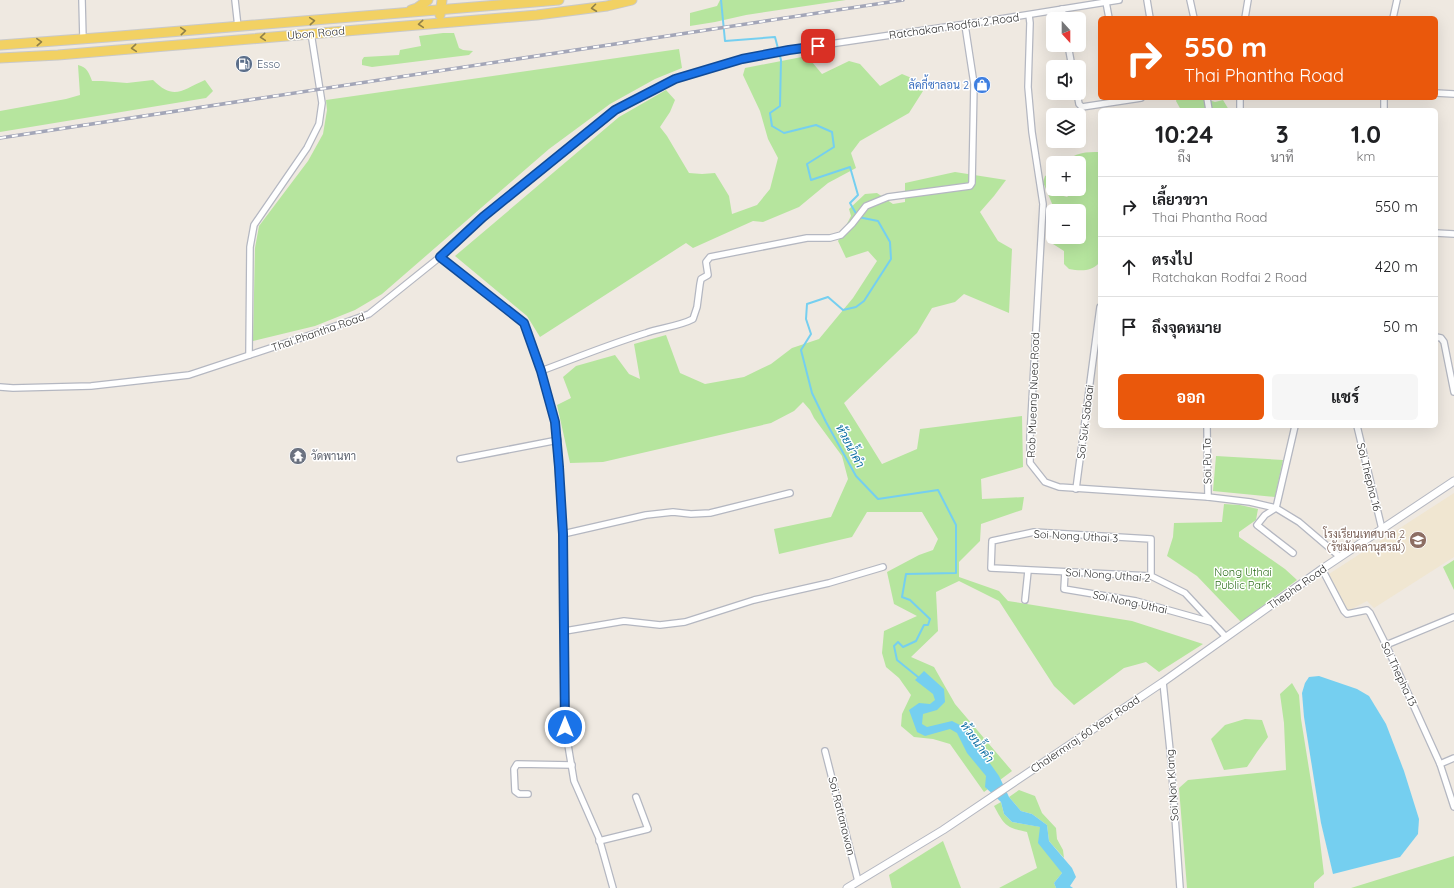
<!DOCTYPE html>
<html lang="th">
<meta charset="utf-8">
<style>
:root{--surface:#fff;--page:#f6f6f6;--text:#202124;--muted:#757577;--line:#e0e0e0;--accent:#ea580c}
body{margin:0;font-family:Quicksand,Sarabun,sans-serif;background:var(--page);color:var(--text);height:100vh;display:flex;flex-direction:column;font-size:15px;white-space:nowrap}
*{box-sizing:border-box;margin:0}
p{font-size:13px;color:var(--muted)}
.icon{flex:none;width:22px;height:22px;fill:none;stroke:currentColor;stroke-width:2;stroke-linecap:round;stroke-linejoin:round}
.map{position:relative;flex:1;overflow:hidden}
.sheet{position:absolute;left:1098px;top:108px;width:340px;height:320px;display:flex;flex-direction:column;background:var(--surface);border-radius:6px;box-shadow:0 4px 16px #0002}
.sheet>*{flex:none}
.hud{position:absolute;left:1098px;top:16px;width:340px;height:84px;border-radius:6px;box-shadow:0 4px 16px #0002;background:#ea580c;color:#fff;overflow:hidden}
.needle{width:26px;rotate:159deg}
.fabs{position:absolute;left:1046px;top:12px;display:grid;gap:8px}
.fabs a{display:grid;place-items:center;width:40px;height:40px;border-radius:6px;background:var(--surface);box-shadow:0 4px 16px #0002;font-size:20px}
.pin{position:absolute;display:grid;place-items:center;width:34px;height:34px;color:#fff;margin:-17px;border-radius:8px;box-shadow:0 2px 6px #0006}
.me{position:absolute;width:44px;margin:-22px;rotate:0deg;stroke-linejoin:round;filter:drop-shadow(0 0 3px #0008)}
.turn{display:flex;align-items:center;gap:14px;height:84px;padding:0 20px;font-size:18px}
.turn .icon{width:52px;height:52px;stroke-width:2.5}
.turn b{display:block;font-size:28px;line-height:34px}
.eta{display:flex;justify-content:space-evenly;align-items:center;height:68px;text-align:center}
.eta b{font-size:24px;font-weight:700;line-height:28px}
.primary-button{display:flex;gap:8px;margin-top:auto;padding:8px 20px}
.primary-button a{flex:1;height:46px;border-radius:6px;background:var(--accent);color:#fff;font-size:16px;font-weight:700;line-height:46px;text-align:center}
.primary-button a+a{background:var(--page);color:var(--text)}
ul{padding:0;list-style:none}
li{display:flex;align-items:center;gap:12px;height:60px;padding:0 20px;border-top:1px solid var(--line)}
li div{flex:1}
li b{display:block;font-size:15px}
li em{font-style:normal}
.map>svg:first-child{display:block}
</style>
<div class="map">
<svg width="1454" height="888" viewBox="0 0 1454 888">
<rect width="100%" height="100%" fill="#efe9e1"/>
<polygon fill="#f0e6d1" points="1454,493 1454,557 1374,608 1367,601 1350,610 1347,610 1329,574"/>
<g fill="#b6e59e" fill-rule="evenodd">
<polygon points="720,0 846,0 746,15 715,22 690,26 690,13 717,6"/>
<polygon points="443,33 454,33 459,48 463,50 473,51 469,55 372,67 362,65 362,60 364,57 399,55 400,50 421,46 419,36"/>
<polygon points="679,49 682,68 655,79 610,104 549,149 382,294 355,310 315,326 253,341 255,248 259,226 308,161 323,134 327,110 326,100"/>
<polygon points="807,56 822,74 849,61 860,64 880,86 902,74 914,79 923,91 909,113 860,141 851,153 856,168 828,183 799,207 763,222 753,221 693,248 686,243 540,337 527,316 455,256 619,117 666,90 675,100 670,112 660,127 667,136 689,173 702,174 715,173 729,196 732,214 757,205 770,189 778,158 768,139 760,111 743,75 745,68"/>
<path d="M78,65c9,2 11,8 14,16h10l25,2 26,-3c21,21 29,10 52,0l8,11 -7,7 -206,34v-21l66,-12 14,-4z"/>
<polygon points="1177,98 1203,98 1215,102 1223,100 1229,110 1181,110 1176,101"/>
<path d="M1100,152l-1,111c-8,9 -19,8 -30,6l-5,-5v-13l-11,-7 -4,-6 4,-32 -10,-24 2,-6 6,-3 2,1v15h3l4,6 7,2 9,-8h3v-26h-15c11,-11 22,-11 36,-11zM1053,211h26v26h-26z"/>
<polygon points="955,172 1006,180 994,196 980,212 998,241 1012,249 1009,313 964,294 955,302 932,308 917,333 844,403 882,464 917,449 920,429 1022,416 1023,467 981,479 982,499 1024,497 1022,510 981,524 980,541 959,562 959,577 999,591 1008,601 1132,621 1203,644 1159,672 1146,662 1124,668 1074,705 1054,686 999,601 959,581 936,592 938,631 911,657 934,667 955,704 1012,771 984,792 950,744 933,739 914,737 901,726 902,714 911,695 899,678 886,667 882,653 884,631 917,616 894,604 887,572 919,555 933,550 938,539 922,512 867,512 852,537 779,554 774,529 831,517 848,479 842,456 814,418 810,410 803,402 794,411 771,423 603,462 570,463 557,405 571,398 563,377 576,366 615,355 629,374 640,379 634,344 666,335 680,373 705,384 744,377 771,364 792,348 819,339 853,298 877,261 868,251 846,258 838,241 851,216 849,209 865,194 877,193 893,204 905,202 905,183"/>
<polygon points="1216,456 1283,460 1275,497 1213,491"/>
<polygon points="1224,504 1240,505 1258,509 1256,520 1239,532 1239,537 1285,569 1297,580 1241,622 1197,576 1167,556 1173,537 1174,523 1222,522"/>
<polygon points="1454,560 1454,590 1443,567"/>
<polygon points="1292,683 1299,695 1301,719 1318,825 1324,874 1314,883 1314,888 1187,888 1179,788 1188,780 1286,770 1284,723 1280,694"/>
<polygon points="1245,719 1262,720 1268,737 1257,752 1247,767 1224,770 1211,739 1225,725"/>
<polygon points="1019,790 1035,796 1042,813 1056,828 1057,839 1063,850 1064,858 1049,841 1047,825 1032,814 1021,811 1009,797"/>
<path d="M1001,802l3,12 8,8 29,5 21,46 -8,10 2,5h-57l38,-20 -10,-36c-22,-5 -22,-6 -33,-26z"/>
<polygon points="943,841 961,888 892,888 889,875"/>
<polygon points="1454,856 1454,888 1351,888"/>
</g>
<g fill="#75cff0">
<polygon points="924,671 944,689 945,702 937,710 923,714 922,724 927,727 952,721 964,727 999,776 1009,797 1021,811 1032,814 1047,825 1049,841 1072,868 1076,877 1070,886 1073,888 1056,888 1054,883 1062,873 1038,843 1040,827 1012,822 1004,814 1001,802 985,787 986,776 967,753 957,733 950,729 925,736 917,732 909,710 919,703 930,704 935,700 933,694 915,680"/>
<polygon points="1319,676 1357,689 1369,696 1386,724 1404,771 1419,819 1418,834 1400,857 1333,874 1321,823 1304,717 1302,693 1305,683 1309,677"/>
</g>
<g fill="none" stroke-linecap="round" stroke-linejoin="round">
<polyline stroke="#75cff0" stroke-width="2" points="721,0 725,41 775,37 781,60 780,106 770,113 772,126 784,133 816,125 832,132 834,147 807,164 811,180 850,167 858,195 850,203 858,217 878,221 890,242 891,259 864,301 856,307 843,310 828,297 807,304 806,319 811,334 801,350 812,393 826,422 856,476 878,499 938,490 956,525 956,573 906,574 902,597 910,600 930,619 928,625 924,625 916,641 903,647 898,642 894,646 897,660 918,677"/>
<defs>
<g id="minor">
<polyline points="82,0 83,39"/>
<polyline points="235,0 238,27"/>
<polyline points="1147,0 1150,18"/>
<polyline points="1190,0 1194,18"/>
<polyline points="1106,2 1109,18"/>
<polyline points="1062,9 1064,19"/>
<polyline points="1029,15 1030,23 1028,87 1032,132 1043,204 1030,437 1030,463 1045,482 1059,487 1208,497 1250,502 1276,508 1299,522 1340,557"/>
<polyline points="1245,18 1248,0"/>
<polyline points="1393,18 1397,0"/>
<polyline points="1068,45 1072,67"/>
<polyline points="1077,93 1079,104 1082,107 1141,98"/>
<polyline points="1436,93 1454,94"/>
<polyline points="1207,98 1209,110"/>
<polyline points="1240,110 1240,98"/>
<polyline points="1384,110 1384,98"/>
<polyline points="1436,233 1454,234"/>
<polyline points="440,257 524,323 541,371 555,422 563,534 565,727 574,781 599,838 613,888"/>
<polyline points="1436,337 1441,338 1444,342 1454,392"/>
<polyline points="249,355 250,247 254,225 307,148 319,124 322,103 311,33"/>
<path d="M541,371c35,-13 69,-27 105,-38 14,-5 34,-7 47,-14l4,-12 3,-23 1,-5 7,-4 -2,-13 4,-5 97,-19h23l11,-3 11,-11 14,-18 22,-9 82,-11 2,-3 2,-99 -9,-59"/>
<polyline points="0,387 13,388 91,386 189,375 316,333 369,314 440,257 483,217 615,111 675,79 742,59 789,50 1000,19 1119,0"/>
<polyline points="1207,426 1208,497"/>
<polyline points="1357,426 1382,529"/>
<polyline points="460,459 558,440"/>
<polyline points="1076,489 1100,307"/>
<polyline points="563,534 646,515 673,512 691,514 710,513 790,493"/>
<polyline points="1293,553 1257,525 1265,515 1276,508 1295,426"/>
<polyline points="1322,569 1344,611 1347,614 1367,610 1370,613 1386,645 1440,764 1454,807"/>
<polyline points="1065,572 1064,589 1136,601 1211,622"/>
<polyline points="1151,576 1151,539 1034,532 992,541 991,568 1151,576 1185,593 1226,637"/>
<polyline points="1025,600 1028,571"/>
<polyline points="565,631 624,621 660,625 685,622 754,600 829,583 883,567"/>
<polyline points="1386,645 1454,617"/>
<polyline points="1163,682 1171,760 1180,888"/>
<polyline points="825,751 858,881"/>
<polyline points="1440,764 1454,758"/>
<polyline points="528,794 519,794 515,791 514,769 517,764 572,765"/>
<polyline points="599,841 648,829 636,797"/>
</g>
<polyline id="tertiary" points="847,888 943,830 1163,682 1322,569 1454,481"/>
<g id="primary">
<polyline points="411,10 417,8 428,0"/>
<polyline points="440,15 442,0"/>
<polyline points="0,45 108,37 559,0"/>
<polyline points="0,58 58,55 537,15 607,6 632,0"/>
</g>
</defs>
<use href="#minor" stroke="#b4b7c1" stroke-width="8"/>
<use href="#tertiary" stroke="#b4b7c1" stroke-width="9"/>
<use href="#primary" stroke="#c9c9c9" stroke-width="11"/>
<use href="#minor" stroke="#fff" stroke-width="5.5"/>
<use href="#tertiary" stroke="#fff" stroke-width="7"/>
<use href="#primary" stroke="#f2d163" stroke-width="9"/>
<defs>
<polyline id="rail" points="0,138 903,0"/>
</defs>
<use href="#rail" stroke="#a3a6b8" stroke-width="3.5"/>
<use href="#rail" stroke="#fff" stroke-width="2" stroke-dasharray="6" stroke-linecap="butt"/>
</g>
<defs><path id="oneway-chevron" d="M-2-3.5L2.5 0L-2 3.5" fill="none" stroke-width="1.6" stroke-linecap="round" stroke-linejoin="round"/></defs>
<g stroke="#908048">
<use href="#oneway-chevron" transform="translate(594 8) rotate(173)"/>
<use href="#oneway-chevron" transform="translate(312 21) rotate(-5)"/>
<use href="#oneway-chevron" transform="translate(421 24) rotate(175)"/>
<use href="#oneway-chevron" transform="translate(183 31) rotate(-5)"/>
<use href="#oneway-chevron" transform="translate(263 37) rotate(175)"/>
<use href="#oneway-chevron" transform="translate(39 42) rotate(-3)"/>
<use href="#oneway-chevron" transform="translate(134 48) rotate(175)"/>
</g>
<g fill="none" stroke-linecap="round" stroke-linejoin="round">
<defs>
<polyline id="route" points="565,727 563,534 559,467 555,422 541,371 524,323 440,257 483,217 615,110 675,79 742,59 789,50 818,46"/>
</defs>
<use href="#route" stroke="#114b97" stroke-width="10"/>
<use href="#route" stroke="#1a73e8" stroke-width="7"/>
</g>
<defs>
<symbol id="fuel-disc" viewBox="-11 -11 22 22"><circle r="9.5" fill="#5c6f8a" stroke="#fff"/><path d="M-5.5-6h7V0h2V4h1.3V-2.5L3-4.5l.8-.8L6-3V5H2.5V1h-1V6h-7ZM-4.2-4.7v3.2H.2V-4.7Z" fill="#fff"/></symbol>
<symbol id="shop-disc" viewBox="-11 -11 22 22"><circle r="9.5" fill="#3f7fe0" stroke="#fff"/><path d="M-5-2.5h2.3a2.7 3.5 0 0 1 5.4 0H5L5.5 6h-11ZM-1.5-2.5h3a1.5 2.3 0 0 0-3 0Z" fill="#fff"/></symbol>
<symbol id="temple-disc" viewBox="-11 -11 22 22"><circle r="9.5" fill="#6b7280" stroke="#fff"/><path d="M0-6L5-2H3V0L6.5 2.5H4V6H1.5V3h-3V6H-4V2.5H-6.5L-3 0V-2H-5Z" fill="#fff"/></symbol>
<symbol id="school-disc" viewBox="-11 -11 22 22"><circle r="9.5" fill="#8d6e63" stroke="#fff"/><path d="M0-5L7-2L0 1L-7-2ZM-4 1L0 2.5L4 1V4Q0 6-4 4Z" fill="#fff"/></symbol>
</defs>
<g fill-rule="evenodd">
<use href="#fuel-disc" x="234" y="54" width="20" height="20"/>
<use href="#shop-disc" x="972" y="75" width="20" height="20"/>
<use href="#temple-disc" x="288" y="446" width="20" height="20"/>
<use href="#school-disc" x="1408" y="530" width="20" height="20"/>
</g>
<g text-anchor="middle" stroke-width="3" stroke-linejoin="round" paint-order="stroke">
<g font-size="11" fill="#2e2e2e" stroke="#fff">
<text transform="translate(954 26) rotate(-8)" y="4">Ratchakan Rodfai 2 Road</text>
<text transform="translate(316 33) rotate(-5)" y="4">Ubon Road</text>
<text transform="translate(318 332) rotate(-19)" y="4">Thai Phantha Road</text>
<text transform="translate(1033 395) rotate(-88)" y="4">Rob Mueang Nuea Road</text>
<text transform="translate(1085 422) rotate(-83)" y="4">Soi Suk Sabaai</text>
<text transform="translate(1207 461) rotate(-91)" y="4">Soi Pu Ta</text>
<text transform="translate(1369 477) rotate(76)" y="4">Soi Thepha 16</text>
<text transform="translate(1076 536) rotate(3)" y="4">Soi Nong Uthai 3</text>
<text transform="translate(1108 575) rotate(4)" y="4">Soi Nong Uthai 2</text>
<text transform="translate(1297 587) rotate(-35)" y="4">Thepha Road</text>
<text transform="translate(1130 602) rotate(12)" y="4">Soi Nong Uthai</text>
<text transform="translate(1399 674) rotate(65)" y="4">Soi Thepha 13</text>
<text transform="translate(1085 734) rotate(-34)" y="4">Chalermraj 60 Year Road</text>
<text transform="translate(1172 785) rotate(-94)" y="4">Soi Non Klang</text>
<text transform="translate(842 816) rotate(76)" y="4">Soi Rattanawan</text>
</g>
<g font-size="11" fill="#4e5e75" stroke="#fff" text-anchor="start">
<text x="257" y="68">Esso</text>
</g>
<g font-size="11" fill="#366cbe" stroke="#fff" text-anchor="end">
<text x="969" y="89">ลัคกี้ซาลอน 2</text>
</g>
<g font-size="11" fill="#5b616d" stroke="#fff" text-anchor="start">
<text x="311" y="460">วัดพานทา</text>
</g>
<g font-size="11" fill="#785e54" stroke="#fff" text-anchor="end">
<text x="1405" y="538">โรงเรียนเทศบาล 2<tspan x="1405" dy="13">(รัชมังคลานุสรณ์)</tspan></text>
</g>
<g font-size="11" fill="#2c6e1b" stroke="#fff">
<text x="1243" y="576">Nong Uthai<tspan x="1243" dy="13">Public Park</tspan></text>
</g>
<g font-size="12" font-style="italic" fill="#0d6fa3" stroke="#fff">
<text transform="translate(850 446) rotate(62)" y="4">ห้วยน้ำคำ</text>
<text transform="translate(977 742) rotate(54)" y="4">ห้วยน้ำคำ</text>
</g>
</g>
</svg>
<div class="fabs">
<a><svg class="needle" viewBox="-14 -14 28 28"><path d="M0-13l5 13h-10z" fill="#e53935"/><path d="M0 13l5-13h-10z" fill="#757577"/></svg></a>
<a><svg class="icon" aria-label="sound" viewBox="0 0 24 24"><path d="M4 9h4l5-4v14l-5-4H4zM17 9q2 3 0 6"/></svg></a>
<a><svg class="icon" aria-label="layers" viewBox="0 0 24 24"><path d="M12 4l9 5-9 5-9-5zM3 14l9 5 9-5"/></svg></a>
<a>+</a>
<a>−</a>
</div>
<div class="pin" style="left:818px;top:46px;background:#d93025"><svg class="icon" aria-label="arrive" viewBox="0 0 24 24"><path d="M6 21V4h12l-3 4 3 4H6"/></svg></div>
<svg class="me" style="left:565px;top:727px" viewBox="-20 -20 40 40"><circle r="17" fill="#1a73e8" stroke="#fff" stroke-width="3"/><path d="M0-11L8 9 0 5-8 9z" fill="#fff"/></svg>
<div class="hud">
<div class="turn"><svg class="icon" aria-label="right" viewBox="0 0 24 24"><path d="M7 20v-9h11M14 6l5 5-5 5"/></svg><div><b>550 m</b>Thai Phantha Road</div></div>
</div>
<section class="sheet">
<div class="eta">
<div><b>10:24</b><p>ถึง</p></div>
<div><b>3</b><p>นาที</p></div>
<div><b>1.0</b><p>km</p></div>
</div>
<ul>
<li><svg class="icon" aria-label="right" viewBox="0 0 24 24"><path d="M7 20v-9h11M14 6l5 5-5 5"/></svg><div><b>เลี้ยวขวา</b><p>Thai Phantha Road</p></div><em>550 m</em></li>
<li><svg class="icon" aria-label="ahead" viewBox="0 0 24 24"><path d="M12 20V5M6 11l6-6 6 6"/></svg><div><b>ตรงไป</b><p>Ratchakan Rodfai 2 Road</p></div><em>420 m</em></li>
<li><svg class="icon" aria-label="arrive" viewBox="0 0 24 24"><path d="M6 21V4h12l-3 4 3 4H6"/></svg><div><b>ถึงจุดหมาย</b></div><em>50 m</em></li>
</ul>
<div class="primary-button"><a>ออก</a><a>แชร์</a></div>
</section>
</div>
